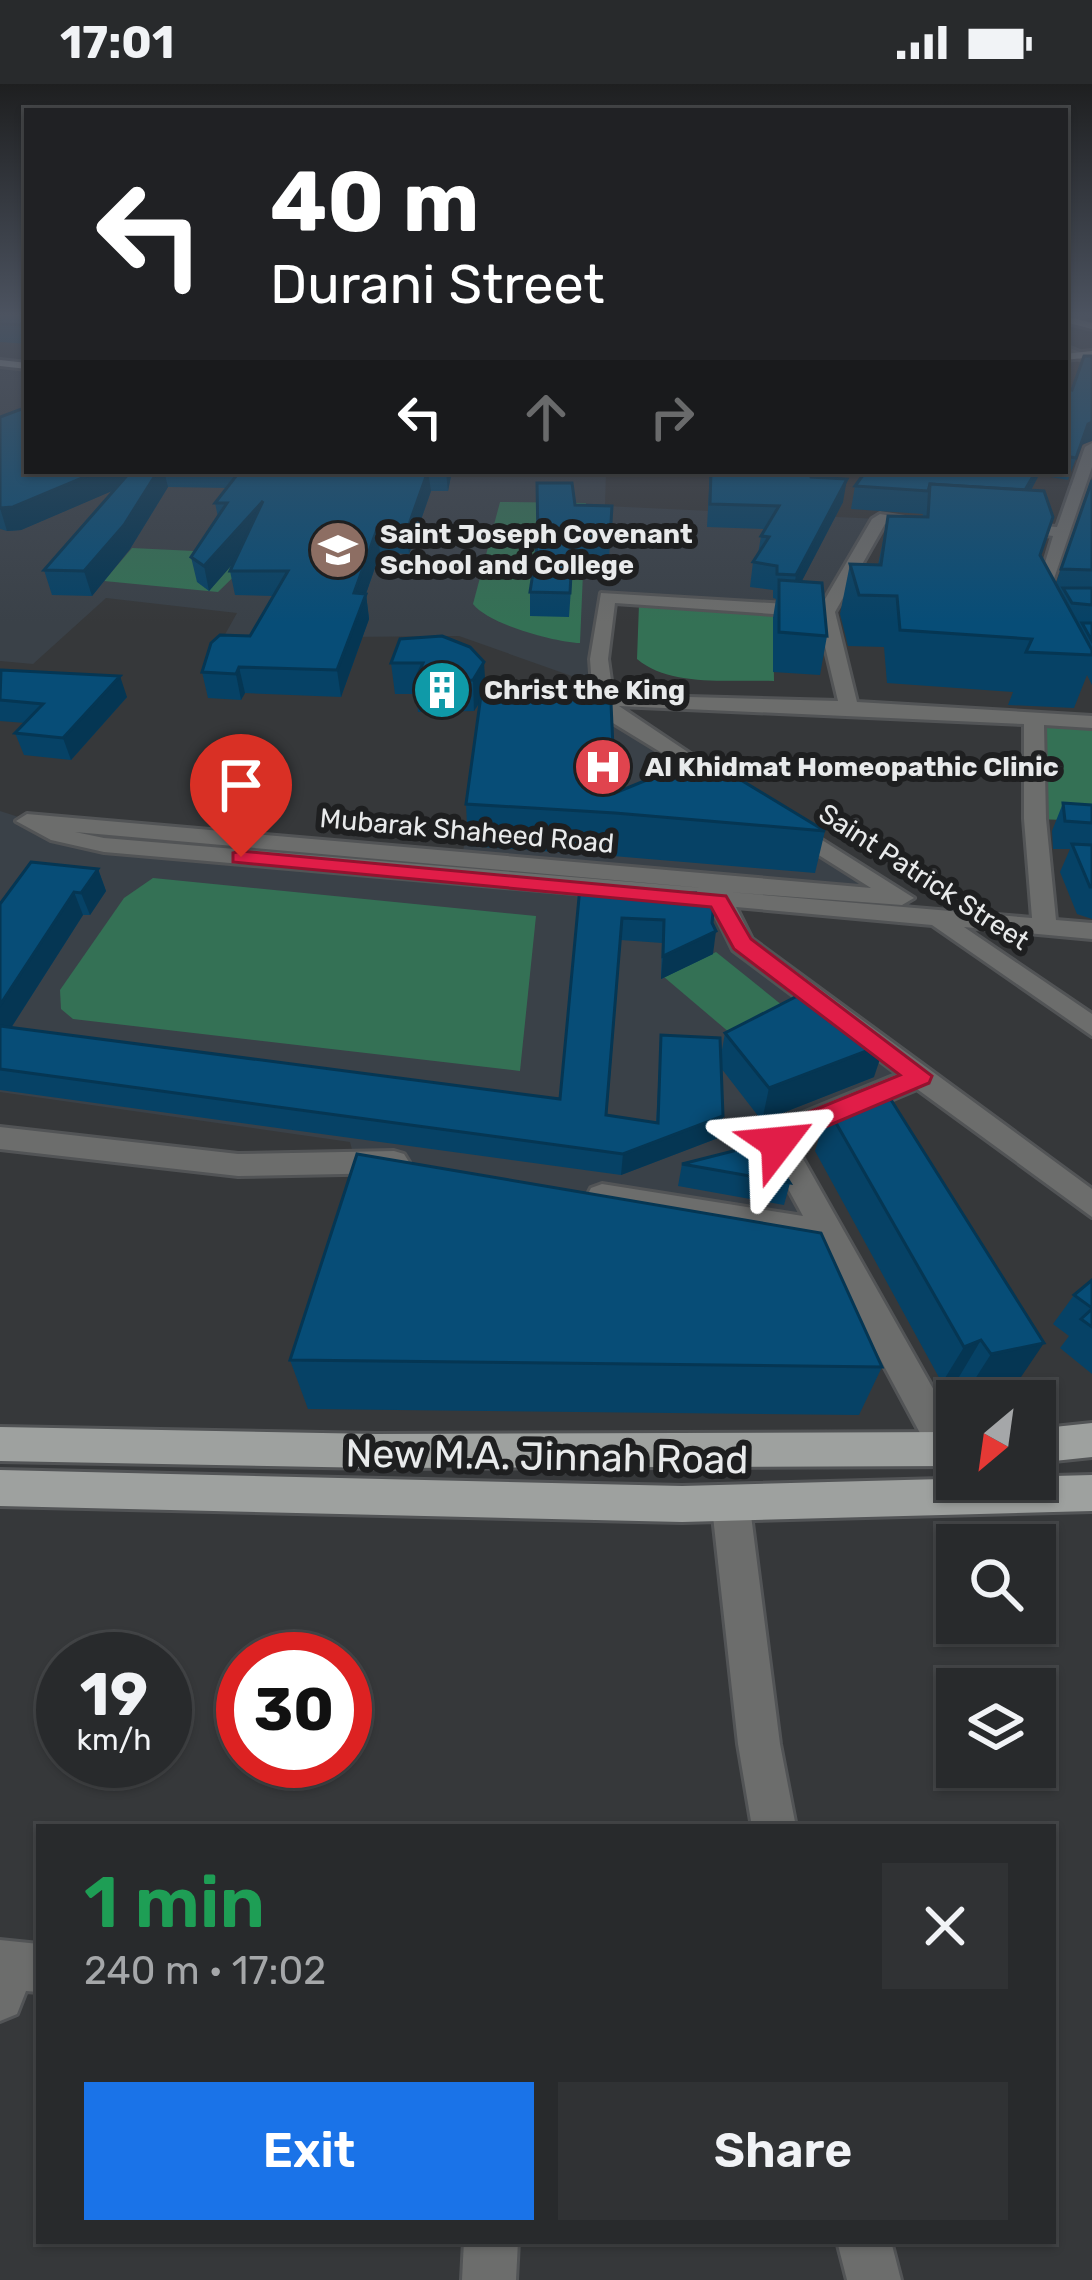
<!DOCTYPE html>
<meta charset="utf-8">
<style>
:root{--surface:#282a2c;--page:#303234;--text:#f1f3f6;--muted:#a5a7a9;--line:#444648;--accent:#1a73e8}
body{margin:0;font-family:Rubik,sans-serif;background:var(--page);color:var(--text);height:100vh;display:flex;flex-direction:column;font-size:45px;white-space:nowrap}
*{box-sizing:border-box;margin:0}
p{font-size:39px;color:var(--muted)}
.icon{flex:none;width:66px;height:66px;fill:none;stroke:currentColor;stroke-width:2;stroke-linecap:round;stroke-linejoin:round}
.map{position:relative;flex:1;overflow:hidden}
.details{position:absolute;left:36px;top:1740px;width:1020px;height:420px;display:flex;flex-direction:column;background:var(--surface);border-radius:0px;box-shadow:0 3px 9px #0004,0 0 0 3px var(--line)}
.details>*{flex:none}
.banner{position:absolute;left:24px;top:24px;width:1044px;height:366px;border-radius:0px;box-shadow:0 3px 9px #0004,0 0 0 3px var(--line);background:#202124;color:#fff;overflow:hidden}
.needle{width:78px;rotate:209deg}
.fabs{position:absolute;left:936px;top:1296px;display:grid;gap:24px}
.fabs a{display:grid;place-items:center;width:120px;height:120px;border-radius:0px;background:var(--surface);box-shadow:0 3px 9px #0004,0 0 0 3px var(--line);font-size:60px}
.speed{position:absolute;left:36px;top:1548px;display:flex;gap:24px;font-size:60px;font-weight:700;text-align:center}
.speed>*{display:grid;place-content:center;width:156px;height:156px;border-radius:50%;background:var(--surface);box-shadow:0 3px 9px #0004,0 0 0 3px var(--line);line-height:1}
.speed small{font-size:30px;font-weight:400}
.speed .limit{border:18px solid #d22;background:#fff;color:#111}
.pin{position:absolute;display:grid;place-items:center;width:102px;height:102px;color:#fff;margin:-123px -51px;border-radius:50% 50% 50% 0;rotate:-45deg;box-shadow:0 0 12px #0007}
.pin .icon{rotate:45deg}
.me{position:absolute;width:132px;margin:-66px;rotate:61deg;stroke-linejoin:round;filter:drop-shadow(0 0 9px #0008)}
.turn{display:flex;align-items:center;gap:42px;height:252px;padding:0 48px;font-size:54px}
.turn .icon{width:156px;height:156px;stroke-width:2.5}
.turn b{display:block;font-size:84px;line-height:102px}
.lanes{display:flex;align-items:center;height:114px;padding:0 48px;background:#0003;justify-content:center;gap:60px;direction:ltr}
.lanes .off{opacity:.35}
.round{display:grid;place-items:center;flex:none;width:126px;height:126px;border-radius:0px;background:var(--page)}
.head{display:flex;align-items:center;justify-content:space-between;height:204px;padding:0 48px}
h1{font-size:72px;font-weight:600;line-height:90px;color:#1e9e55}
.primary-button{display:flex;gap:24px;margin-top:auto;padding:24px 48px}
.primary-button a{flex:1;height:138px;border-radius:0px;background:var(--accent);color:#fff;font-size:48px;font-weight:600;line-height:138px;text-align:center}
.primary-button a+a{background:var(--page);color:var(--text)}
.status{display:flex;justify-content:space-between;align-items:center;height:84px;padding:0 60px;background:var(--surface);direction:ltr}
.status svg{height:33px;fill:currentColor}
.map>svg:first-child{display:block}
</style>
<div class="status"><b>17:01</b><svg viewBox="0 0 49 12"><path d="M0 12V9h3v3zM5 12V6h3v6zM10 12V3h3v9zM15 12V0h3v12zM26 1h20v11H26zM47 4h2v5h-2z"/></svg></div>
<div class="map">
<svg width="1092" height="2196" viewBox="0 0 1092 2196">
<rect width="100%" height="100%" fill="#36383a"/>
<g fill="#3a4148">
<polygon points="0,280 27,282 27,387 606,387 605,422 880,435 826,528 601,513 597,601 459,552 223,554 237,529 106,514 33,580 0,577"/>
<polygon points="615,632 823,764 927,831 713,799 461,779 482,660"/>
<polygon points="0,727 105,761 718,817 742,860 920,992 779,1051 826,1148 355,1077 350,1058 0,1008"/>
</g>
<g fill="#347155">
<path d="M500,418l86,1 -6,140c-26,-1 -92,-19 -107,-39z"/>
<polygon points="132,464 257,470 218,508 104,497"/>
<path d="M639,520l134,9 1,68c-42,-2 -103,7 -137,-22z"/>
<polygon points="1034,634 1092,638 1092,737 1035,735"/>
<polygon points="153,794 536,832 520,987 73,935 61,925 60,906 124,814"/>
<polygon points="716,868 803,938 750,966 664,893"/>
</g>
<g fill="none" stroke-linecap="round" stroke-linejoin="round">
<defs>
<g id="minor">
<polygon points="1065,262 1092,273 1092,280 1065,269"/>
<polygon points="1092,359 1092,383 1045,521 1031,525 1053,452 1004,445 1012,440 1057,443 1085,363"/>
<path d="M880,430l56,9 -8,5 -43,-4 -50,88 22,90 235,14v12l-48,-3 2,94 10,101 36,3v16l-128,-12 128,87v22l-160,-111 -196,-18 16,32 340,250v28l-175,-128 -124,52 164,290v31l-9,4 -13,-5 -117,-218 -216,-35 -11,-4 -4,-8 4,-8 11,-4 201,32 -40,-73 6,-16 129,-53 -165,-124 -22,-45 -607,-53 -53,-12 -35,-19 11,-7 844,74 -92,-58 -3,-5 11,-7 127,80 -12,7 -174,-13 304,26 -8,-99v-95l-405,-18 109,73v8l-7,2 -113,-69 -15,-20 -3,-41 11,-66 220,13 51,-87zM615,519l203,14 20,84 -225,-6 -5,-36zM75,748l629,56 -600,-50z"/>
<polygon points="0,1043 238,1070 394,1067 404,1070 409,1078 404,1086 394,1089 238,1092 0,1065"/>
<polygon points="731,1405 744,1410 750,1423 780,1660 796,1743 752,1743 738,1660 712,1423 718,1410"/>
<polygon points="0,1856 39,1860 39,1908 26,1907 17,1930 0,1937"/>
<polygon points="464,2157 518,2157 516,2196 462,2196"/>
<polygon points="837,2157 891,2157 901,2196 847,2196"/>
</g>
<g id="major">
<polygon points="1065,232 1092,239 1092,245 1065,238"/>
<polygon points="1092,267 1092,273 1065,276 1065,270"/>
<polygon points="0,276 27,279 27,285 0,282"/>
<polygon points="1092,1339 1092,1373 1035,1379 1035,1345"/>
<polygon points="0,1343 376,1350 957,1348 957,1382 376,1384 0,1377"/>
<polygon points="0,1386 682,1402 1092,1391 1092,1427 682,1438 0,1422"/>
</g>
</defs>
<use href="#minor" stroke="#525456" stroke-width="6"/>
<use href="#major" stroke="#525456" stroke-width="6"/>
<use href="#minor" fill="#6c6d6c" fill-rule="evenodd"/>
<use href="#major" fill="#9ea19f" fill-rule="evenodd"/>
</g>
<g fill="#064266">
<polygon points="0,231 27,231 27,260 0,258"/>
<polygon points="1065,305 1081,361 1068,396 1039,391 1031,406 1040,471 1056,499 1092,396 1092,601 1087,591 1074,624 1008,621 1013,608 887,599 884,563 848,562 840,530 850,480 878,481 888,432 922,433 923,430 851,425 855,402 866,387 1065,387"/>
<polygon points="0,333 27,387 452,387 448,407 431,407 409,470 380,469 366,510 369,535 341,613 245,609 241,616 208,614 202,588 250,552 274,512 235,511 230,487 234,478 209,507 197,498 191,473 218,433 215,419 227,404 168,403 130,465 92,512 52,511 44,486 114,406 21,446 7,447 0,445"/>
<polygon points="710,387 810,387 811,393 843,418 801,498 827,552 820,591 773,588 773,534 776,515 773,514 773,506 750,503 753,478 758,470 761,452 765,445 707,443"/>
<polygon points="575,421 612,422 609,477 573,476 569,533 530,532 530,508"/>
<polygon points="442,552 485,604 586,613 600,619 615,709 825,747 815,789 613,772 468,762 466,720 480,618 474,627 418,628 416,610 395,610 391,579"/>
<polygon points="0,586 127,613 71,676 24,671 15,649 25,639 0,637"/>
<polygon points="1063,719 1092,721 1092,835 1077,830 1060,788 1070,765 1053,765 1052,747"/>
<polygon points="98,785 106,807 90,831 83,831 11,944 560,1015 580,803 712,839 713,870 661,895 662,859 621,856 607,1031 656,1039 661,951 720,977 725,949 874,993 762,1037 721,984 718,1054 621,1091 0,1006 0,820"/>
<polygon points="828,1025 1019,1296 968,1306 959,1293 942,1299 815,1067"/>
<polygon points="682,1080 790,1099 784,1121 678,1102"/>
<polygon points="1092,1196 1092,1290 1060,1264 1069,1252 1053,1240 1074,1211"/>
<polygon points="290,1276 882,1283 859,1331 308,1325"/>
</g>
<g fill="#053653">
<polygon points="1092,338 1092,357 1081,361 1068,396 1088,340"/>
<polygon points="99,387 154,387 154,389 21,446 7,447 0,424"/>
<polygon points="158,387 164,387 168,403 130,465 92,512 84,487"/>
<polygon points="428,387 431,407 409,470 407,446"/>
<polygon points="446,387 452,387 448,407"/>
<polygon points="1036,387 1040,387 1039,391 1015,436 1022,413"/>
<polygon points="847,395 843,418 792,516 796,491"/>
<polygon points="263,417 267,441 209,507 204,482"/>
<polygon points="377,445 380,469 362,521 366,510 369,535 341,613 337,586 354,509"/>
<polygon points="484,578 486,609 474,627 473,596"/>
<polygon points="239,583 245,609 241,616 236,590"/>
<polygon points="120,592 127,613 71,676 63,654"/>
<polygon points="98,785 106,807 90,831 81,809"/>
<polygon points="74,808 83,831 0,961 0,921"/>
<polygon points="716,847 713,870 661,895 663,872"/>
<polygon points="885,960 874,993 762,1037 769,1004"/>
<polygon points="723,1032 718,1054 621,1091 623,1070"/>
<polygon points="981,1256 959,1293 942,1299 964,1263"/>
<polygon points="1044,1259 1019,1296 968,1306 991,1270"/>
</g>
<g fill="#074d77" stroke="#053653" stroke-width="3">
<polygon points="0,231 27,231 27,241 0,240"/>
<polygon points="1084,272 1092,272 1092,338 1088,340 1076,374 1065,372 1065,305 1072,306"/>
<polygon points="27,323 27,387 99,387 13,423 0,424 0,333"/>
<polygon points="131,387 158,387 124,441 84,487 44,486"/>
<polygon points="240,387 428,387 407,446 377,445 354,509 366,510 337,586 239,583 236,590 202,588 211,559 220,551 250,552 288,487 230,487 263,417 204,482 191,473 227,419 215,419"/>
<polygon points="711,387 810,387 811,393 847,395 796,491 777,490 777,482 753,478 769,453 761,452 779,422 710,420"/>
<polygon points="866,387 1036,387 1025,406 930,400 928,407 855,402"/>
<polygon points="1092,396 1092,486 1061,485"/>
<polygon points="537,399 572,399 575,421 612,422 610,454 573,453 570,509 530,508 538,456"/>
<polygon points="930,400 1044,407 1053,433 1040,471 1092,566 1092,571 1026,568 1032,555 900,546 897,512 859,511 850,480 881,481 888,432 928,433"/>
<polygon points="779,496 822,499 827,552 779,548"/>
<polygon points="1063,504 1092,504 1092,521 1072,519"/>
<polygon points="1082,539 1092,539 1092,557"/>
<polygon points="442,552 470,563 484,578 473,596 415,597 423,579 391,579 400,555"/>
<polygon points="1,586 120,592 63,654 15,649 43,620 0,616"/>
<polygon points="482,604 586,607 586,613 600,614 600,619 611,619 615,709 703,673 825,747 615,729 466,720"/>
<polygon points="1063,719 1092,721 1092,739 1065,737"/>
<polygon points="1072,760 1092,761 1092,803 1090,803"/>
<polygon points="31,778 98,785 81,809 74,808 0,921 0,820"/>
<polygon points="580,803 649,810 696,809 699,816 714,818 712,839 716,847 663,872 664,836 622,834 606,1031 658,1039 661,951 720,954 723,1032 623,1070 0,985 0,942 560,1015"/>
<polygon points="811,905 885,960 769,1004 725,949"/>
<polygon points="888,1011 1044,1259 991,1270 981,1256 964,1263 828,1025"/>
<polygon points="745,1064 770,1067 790,1099 682,1080"/>
<polygon points="357,1070 821,1149 882,1283 290,1276"/>
<polygon points="1092,1196 1092,1224 1074,1211"/>
<polygon points="1092,1225 1092,1243 1081,1235"/>
</g>
<linearGradient id="sky" x2="0" y2="1"><stop stop-color="#1e1f20"/><stop offset="0.43" stop-color="#4c5360"/><stop offset="1" stop-color="#4c5360" stop-opacity="0"/></linearGradient>
<rect width="1092" height="538" fill="url(#sky)"/>
<polygon fill="#e11d48" stroke="#92132f" stroke-width="3" points="241,767 726,812 751,855 932,992 929,999 792,1057 788,1066 769,1066 765,1059 770,1044 900,991 734,865 711,823 233,778 233,769"/>
<defs>
<symbol id="university-disc" viewBox="-11 -11 22 22"><circle r="9.5" fill="#8d6e63" stroke="#1e1f20"/><path d="M0-5L7-2L0 1L-7-2ZM-4 1L0 2.5L4 1V4Q0 6-4 4Z" fill="#fff"/></symbol>
<symbol id="building-disc" viewBox="-11 -11 22 22"><circle r="9.5" fill="#0f9aa8" stroke="#1e1f20"/><path d="M-4-6H4V6H1V3H-1V6H-4ZM-2.5-4.3h1.7v1.8h-1.7ZM.8-4.3h1.7v1.8H.8ZM-2.5-1h1.7V.8h-1.7ZM.8-1h1.7V.8H.8Z" fill="#fff"/></symbol>
<symbol id="hospital-disc" viewBox="-11 -11 22 22"><circle r="9.5" fill="#e0444e" stroke="#1e1f20"/><path d="M-5-5h3v3.5h4V-5h3V5h-3V1.5h-4V5h-3Z" fill="#fff"/></symbol>
</defs>
<g fill-rule="evenodd">
<use href="#university-disc" x="305" y="433" width="66" height="66"/>
<use href="#building-disc" x="409" y="573" width="66" height="66"/>
<use href="#hospital-disc" x="570" y="650" width="66" height="66"/>
</g>
<g text-anchor="middle" stroke-width="12" stroke-linejoin="round" paint-order="stroke">
<g font-size="27" font-weight="bold" fill="#e8eaeb" stroke="#1e1f20" text-anchor="start">
<text x="380" y="459">Saint Joseph Covenant<tspan x="380" dy="31">School and College</tspan></text>
<text x="484" y="615">Christ the King</text>
<text x="645" y="692">Al Khidmat Homeopathic Clinic</text>
</g>
<g font-size="27" fill="#e8eaeb" stroke="#1e1f20">
<text transform="translate(467 747) rotate(5)" y="9">Mubarak Shaheed Road</text>
<text transform="translate(924 793) rotate(33)" y="9">Saint Patrick Street</text>
</g>
<g font-size="39" fill="#e8eaeb" stroke="#1e1f20">
<text transform="translate(547 1372) rotate(1)" y="14">New M.A. Jinnah Road</text>
</g>
</g>
</svg>
<div class="fabs">
<a><svg class="needle" viewBox="-14 -14 28 28"><path d="M0-13l5 13h-10z" fill="#e53935"/><path d="M0 13l5-13h-10z" fill="#a5a7a9"/></svg></a>
<a><svg class="icon" aria-label="search" viewBox="0 0 24 24"><circle cx="10" cy="10" r="6"/><path d="M15 15l6 6"/></svg></a>
<a><svg class="icon" aria-label="layers" viewBox="0 0 24 24"><path d="M12 4l9 5-9 5-9-5zM3 14l9 5 9-5"/></svg></a>
</div>
<div class="speed"><div>19<small>km/h</small></div><div class="limit">30</div></div>
<div class="pin" style="left:241px;top:773px;background:#d93025"><svg class="icon" aria-label="arrive" viewBox="0 0 24 24"><path d="M6 21V4h12l-3 4 3 4H6"/></svg></div>
<svg class="me" style="left:778px;top:1059px" viewBox="-20 -20 40 40"><path d="M0-17L14 15 0 8-14 15z" fill="#e11d48" stroke="#fff" stroke-width="4"/></svg>
<div class="banner">
<div class="turn"><svg class="icon" aria-label="left" viewBox="0 0 24 24"><path d="M17 20v-9H6M10 6l-5 5 5 5"/></svg><div><b>40 m</b>Durani Street</div></div>
<div class="lanes"><svg class="icon" aria-label="left" viewBox="0 0 24 24"><path d="M17 20v-9H6M10 6l-5 5 5 5"/></svg><svg class="icon off" aria-label="ahead" viewBox="0 0 24 24"><path d="M12 20V5M6 11l6-6 6 6"/></svg><svg class="icon off" aria-label="right" viewBox="0 0 24 24"><path d="M7 20v-9h11M14 6l5 5-5 5"/></svg></div>
</div>
<section class="details">
<div class="head"><div><h1>1 min</h1><p>240 m · 17:02</p></div><a class="round"><svg class="icon" aria-label="close" viewBox="0 0 24 24"><path d="M6 6l12 12M18 6L6 18"/></svg></a></div>
<div class="primary-button"><a>Exit</a><a>Share</a></div>
</section>
</div>
